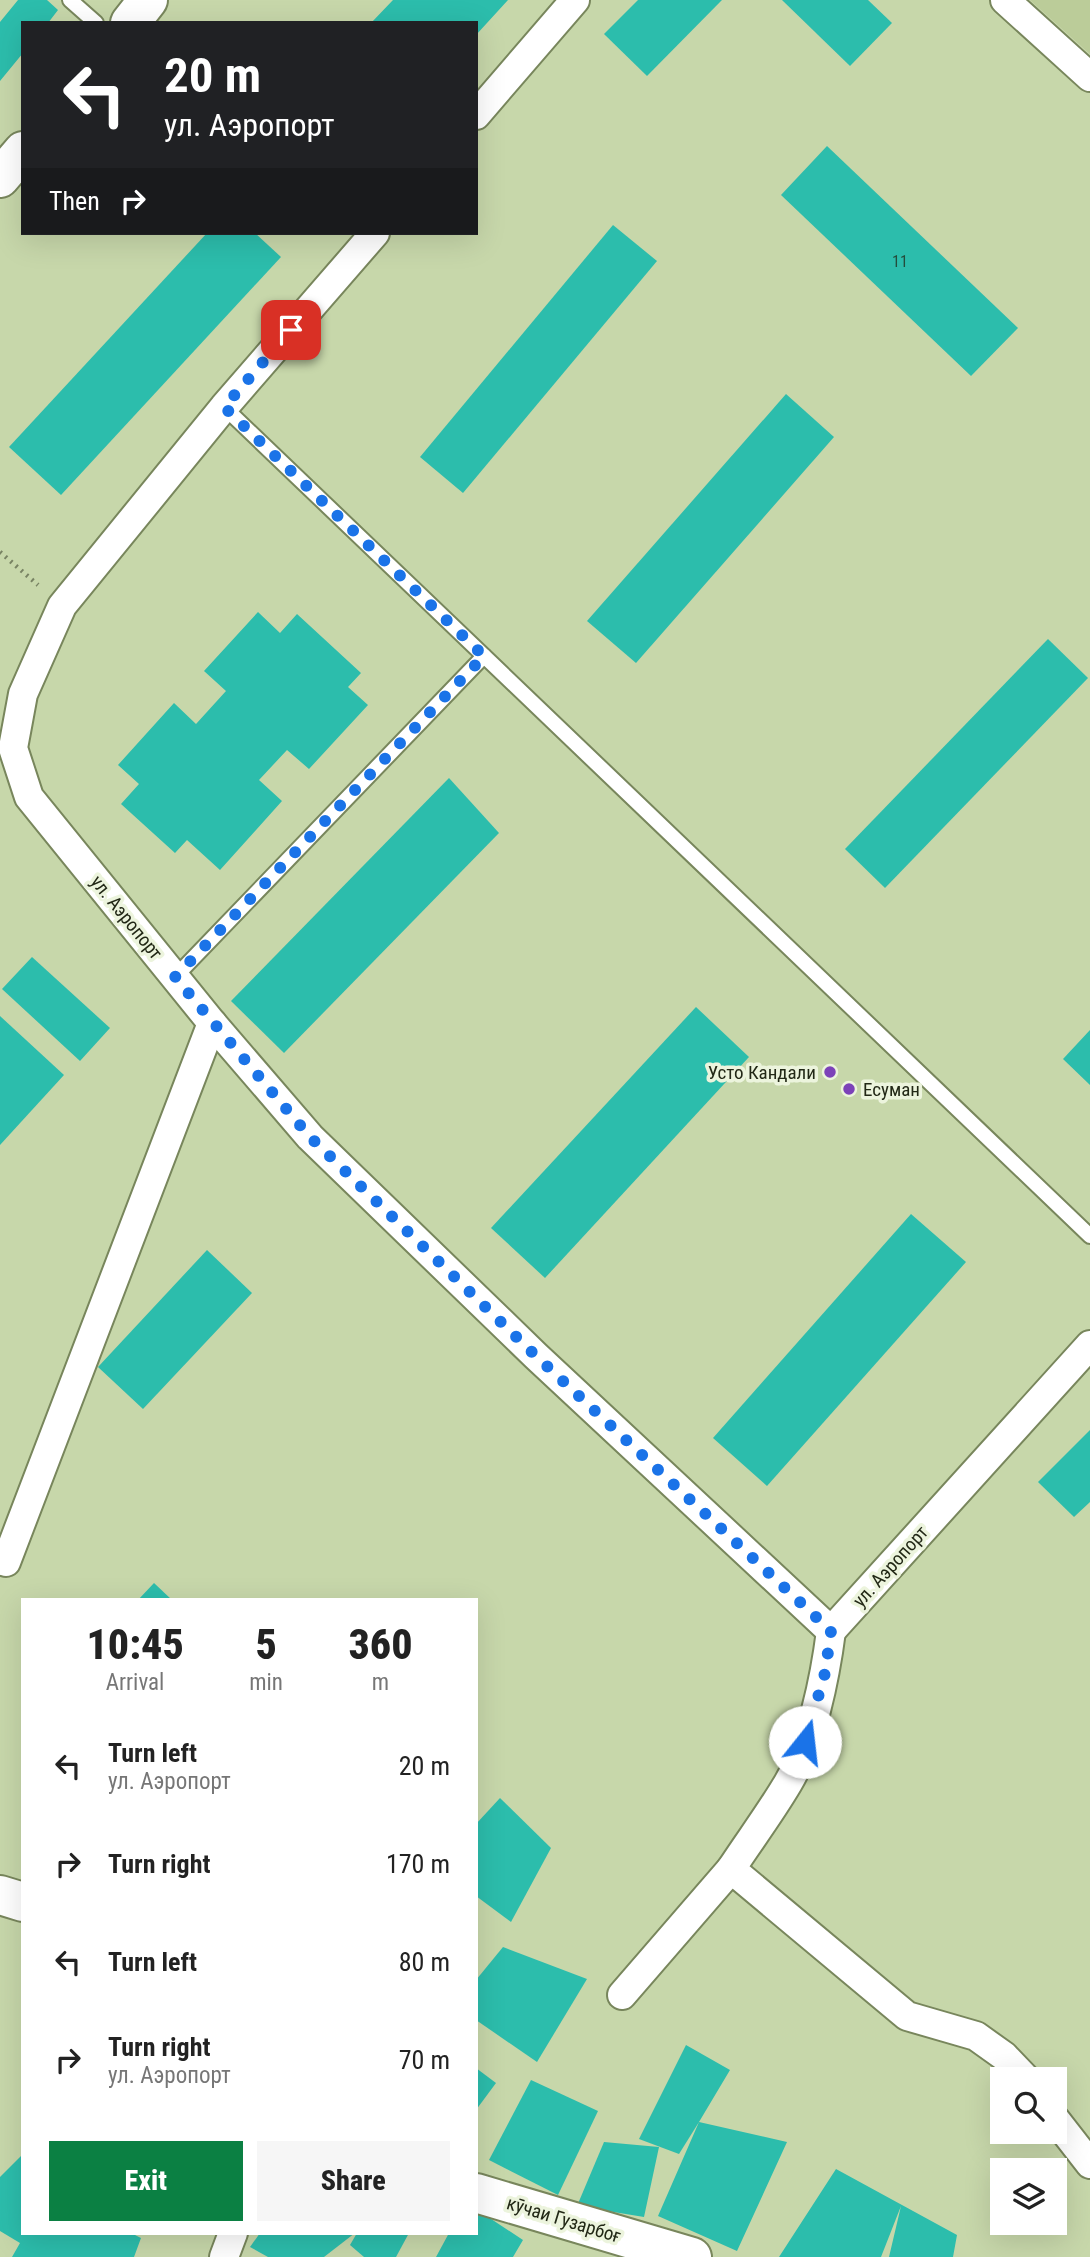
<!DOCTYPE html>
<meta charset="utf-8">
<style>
:root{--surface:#fff;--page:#f6f6f6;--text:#222;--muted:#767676;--accent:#0b8043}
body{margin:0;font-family:"Roboto Condensed",sans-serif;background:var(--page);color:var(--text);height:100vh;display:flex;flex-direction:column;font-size:26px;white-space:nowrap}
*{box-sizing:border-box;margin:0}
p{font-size:23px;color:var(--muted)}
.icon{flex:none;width:38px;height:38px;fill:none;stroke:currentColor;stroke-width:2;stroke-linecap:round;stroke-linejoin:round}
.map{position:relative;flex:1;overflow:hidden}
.panel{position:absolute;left:21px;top:1598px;width:457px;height:637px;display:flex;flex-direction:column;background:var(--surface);border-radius:0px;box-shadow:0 7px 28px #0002}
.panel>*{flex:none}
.hud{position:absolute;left:21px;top:21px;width:457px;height:214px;border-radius:0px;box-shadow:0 7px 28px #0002;background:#202124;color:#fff;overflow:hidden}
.tools{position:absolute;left:990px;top:2067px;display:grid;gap:14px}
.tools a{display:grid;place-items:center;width:77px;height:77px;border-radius:0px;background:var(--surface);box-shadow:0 7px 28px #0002;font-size:35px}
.pin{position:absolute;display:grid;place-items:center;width:60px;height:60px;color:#fff;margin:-30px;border-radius:14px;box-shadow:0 4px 10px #0006}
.me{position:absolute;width:77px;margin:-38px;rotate:16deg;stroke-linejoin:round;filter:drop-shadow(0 0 5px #0008)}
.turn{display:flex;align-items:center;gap:24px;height:147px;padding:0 28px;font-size:32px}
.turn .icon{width:91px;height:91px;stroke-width:2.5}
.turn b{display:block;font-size:49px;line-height:60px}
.then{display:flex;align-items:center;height:66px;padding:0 28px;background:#0003;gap:14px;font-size:26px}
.eta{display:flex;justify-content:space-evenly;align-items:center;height:119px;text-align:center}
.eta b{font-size:42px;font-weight:800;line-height:49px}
.action{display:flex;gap:14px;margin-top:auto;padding:14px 28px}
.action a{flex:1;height:80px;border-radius:0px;background:var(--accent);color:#fff;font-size:28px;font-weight:800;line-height:80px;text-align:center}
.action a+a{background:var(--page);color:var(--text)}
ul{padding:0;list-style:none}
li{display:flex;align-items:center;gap:21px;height:98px;padding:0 28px}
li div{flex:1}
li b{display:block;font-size:26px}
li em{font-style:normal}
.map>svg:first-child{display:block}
</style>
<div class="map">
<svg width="1090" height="2257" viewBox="0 0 1090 2257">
<rect width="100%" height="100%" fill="#c7d7aa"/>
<polygon fill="#bc9" points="1030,0 1090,0 1090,54"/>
<g fill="#2cbdac">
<polygon points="18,0 47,0 58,10 48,23 23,23 23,53 0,81 0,22"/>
<polygon points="393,0 508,0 476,35 476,23 371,23"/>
<polygon points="638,0 722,0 647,76 604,34"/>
<polygon points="782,0 868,0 892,23 850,66"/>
<polygon points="827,146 1018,328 971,376 781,195"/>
<polygon points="613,225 657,261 463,493 420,457"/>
<polygon points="207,233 255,233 281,257 61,495 9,447"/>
<polygon points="786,394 834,437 636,663 587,621"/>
<polygon points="258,612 280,633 297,614 361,673 348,687 368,705 309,769 287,750 259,780 282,801 220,870 187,840 175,853 121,804 139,784 118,765 174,703 196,724 226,691 204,671"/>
<polygon points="1048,639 1088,678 885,888 845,849"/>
<polygon points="449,778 499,833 284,1053 231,1001"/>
<polygon points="32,957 110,1028 80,1061 2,989"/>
<polygon points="696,1007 749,1057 545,1278 491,1228"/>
<polygon points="0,1016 64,1075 0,1145"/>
<polygon points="1090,1030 1090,1085 1063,1059"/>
<polygon points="911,1214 966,1262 767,1486 713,1438"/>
<polygon points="207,1250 252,1293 143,1409 98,1367"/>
<polygon points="1090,1430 1090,1502 1074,1517 1038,1482"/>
<polygon points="154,1583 172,1600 138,1600"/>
<polygon points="500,1798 551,1848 511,1922 476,1896 476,1824"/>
<polygon points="503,1947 587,1979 537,2062 476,2020 476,1980"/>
<polygon points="686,2045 730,2070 699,2122 787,2142 737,2251 658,2216 699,2122 679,2154 639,2139"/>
<polygon points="476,2068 496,2083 476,2110"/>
<polygon points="531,2080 598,2111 558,2195 489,2160"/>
<polygon points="604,2142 659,2147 644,2217 577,2206"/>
<polygon points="23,2154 23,2233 131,2233 141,2238 134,2257 12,2257 20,2243 0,2231 0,2177"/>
<polygon points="836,2169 957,2235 953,2257 889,2257 901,2206 881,2257 779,2257"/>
<polygon points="476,2209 523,2240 513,2257 436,2257 449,2233 476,2233"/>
<polygon points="260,2233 355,2233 324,2257 268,2257 250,2247"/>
<polygon points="357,2233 409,2233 396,2257 364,2257 350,2245"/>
</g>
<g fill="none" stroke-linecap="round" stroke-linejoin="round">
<defs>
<g id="lane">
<polyline points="70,0 96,23"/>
<polyline points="224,407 1090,1236"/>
<polyline points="175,977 484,656"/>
</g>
<g id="street">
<polyline points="1005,0 1090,77"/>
<polyline points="476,115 575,0"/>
<polyline points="375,233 224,407 62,606 23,694 13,748 29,797 212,1023 310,1137 536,1356 831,1631"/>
<polyline points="6,1562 212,1023"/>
<path d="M831,1631c-6,47 -19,111 -43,152 -17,29 -38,57 -57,86l176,147 69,20 28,20 22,23"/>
<polyline points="831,1631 1090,1345"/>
<polyline points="622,1995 731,1869"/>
<polyline points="1055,2119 1090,2164"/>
<polyline points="224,2257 233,2233"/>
</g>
<g id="secondary">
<polyline points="130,23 148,0"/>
<polyline points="0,178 23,151"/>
<polyline points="0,1895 23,1902"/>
<polyline points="476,2193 692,2257"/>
</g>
</defs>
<use href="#lane" stroke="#78865c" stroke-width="18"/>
<use href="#street" stroke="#78865c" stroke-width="32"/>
<use href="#secondary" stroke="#78865c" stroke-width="42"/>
<polyline stroke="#788363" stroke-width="4.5" stroke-dasharray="2 5" stroke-linecap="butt" points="0,552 38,585"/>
<use href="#lane" stroke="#fff" stroke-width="14"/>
<use href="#street" stroke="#fff" stroke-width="28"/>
<use href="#secondary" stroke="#fff" stroke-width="38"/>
</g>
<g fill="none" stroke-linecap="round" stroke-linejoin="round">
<polyline stroke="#1a73e8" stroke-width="12" stroke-dasharray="0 21.6" points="291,330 224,407 484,656 175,977 310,1137 536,1356 831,1631 825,1673 805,1742"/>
</g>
<g fill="#7c42b8" stroke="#ecf4dd" stroke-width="2.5">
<circle cx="830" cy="1072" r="7"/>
<circle cx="849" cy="1089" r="7"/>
</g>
<g text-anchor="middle" stroke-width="7" stroke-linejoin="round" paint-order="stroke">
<g font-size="16" fill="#244d3c">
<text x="900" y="267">11</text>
</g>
<g font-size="19" fill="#222816" stroke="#ecf4dd">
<text transform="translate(127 917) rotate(51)" y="7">ул. Аэропорт</text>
<text transform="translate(890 1566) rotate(-48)" y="7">ул. Аэропорт</text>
<text transform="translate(564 2219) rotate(17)" y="7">кӯчаи Гузарбоғ</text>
</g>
<g font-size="19" fill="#222816" stroke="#ecf4dd" text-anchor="end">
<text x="816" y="1079">Усто Кандали</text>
<text x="863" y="1096" text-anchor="start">Есуман</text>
</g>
</g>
</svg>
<div class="tools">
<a><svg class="icon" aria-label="search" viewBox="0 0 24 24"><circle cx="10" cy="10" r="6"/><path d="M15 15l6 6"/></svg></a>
<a><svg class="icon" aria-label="layers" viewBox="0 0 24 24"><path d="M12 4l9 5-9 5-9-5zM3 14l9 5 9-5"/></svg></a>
</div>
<div class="pin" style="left:291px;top:330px;background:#d93025"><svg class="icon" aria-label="arrive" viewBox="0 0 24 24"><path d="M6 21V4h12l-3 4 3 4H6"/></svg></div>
<svg class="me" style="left:805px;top:1742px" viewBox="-20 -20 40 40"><circle r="19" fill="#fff"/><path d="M0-13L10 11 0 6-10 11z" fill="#1a73e8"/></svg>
<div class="hud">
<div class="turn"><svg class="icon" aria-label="left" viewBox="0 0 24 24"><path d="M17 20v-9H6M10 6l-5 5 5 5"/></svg><div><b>20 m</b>ул. Аэропорт</div></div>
<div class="then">Then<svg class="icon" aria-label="right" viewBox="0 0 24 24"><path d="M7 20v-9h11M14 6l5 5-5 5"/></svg></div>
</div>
<section class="panel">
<div class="eta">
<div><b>10:45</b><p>Arrival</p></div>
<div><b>5</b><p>min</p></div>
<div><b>360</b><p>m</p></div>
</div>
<ul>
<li><svg class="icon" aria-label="left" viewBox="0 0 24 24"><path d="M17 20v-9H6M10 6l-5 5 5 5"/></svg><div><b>Turn left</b><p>ул. Аэропорт</p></div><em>20 m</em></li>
<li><svg class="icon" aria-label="right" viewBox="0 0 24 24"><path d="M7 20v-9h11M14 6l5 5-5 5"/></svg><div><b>Turn right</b></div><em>170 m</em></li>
<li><svg class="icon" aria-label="left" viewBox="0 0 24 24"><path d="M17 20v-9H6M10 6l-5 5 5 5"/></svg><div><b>Turn left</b></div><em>80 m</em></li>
<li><svg class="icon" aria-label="right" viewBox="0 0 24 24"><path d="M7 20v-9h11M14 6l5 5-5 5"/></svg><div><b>Turn right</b><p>ул. Аэропорт</p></div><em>70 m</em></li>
</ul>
<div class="action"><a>Exit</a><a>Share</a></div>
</section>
</div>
